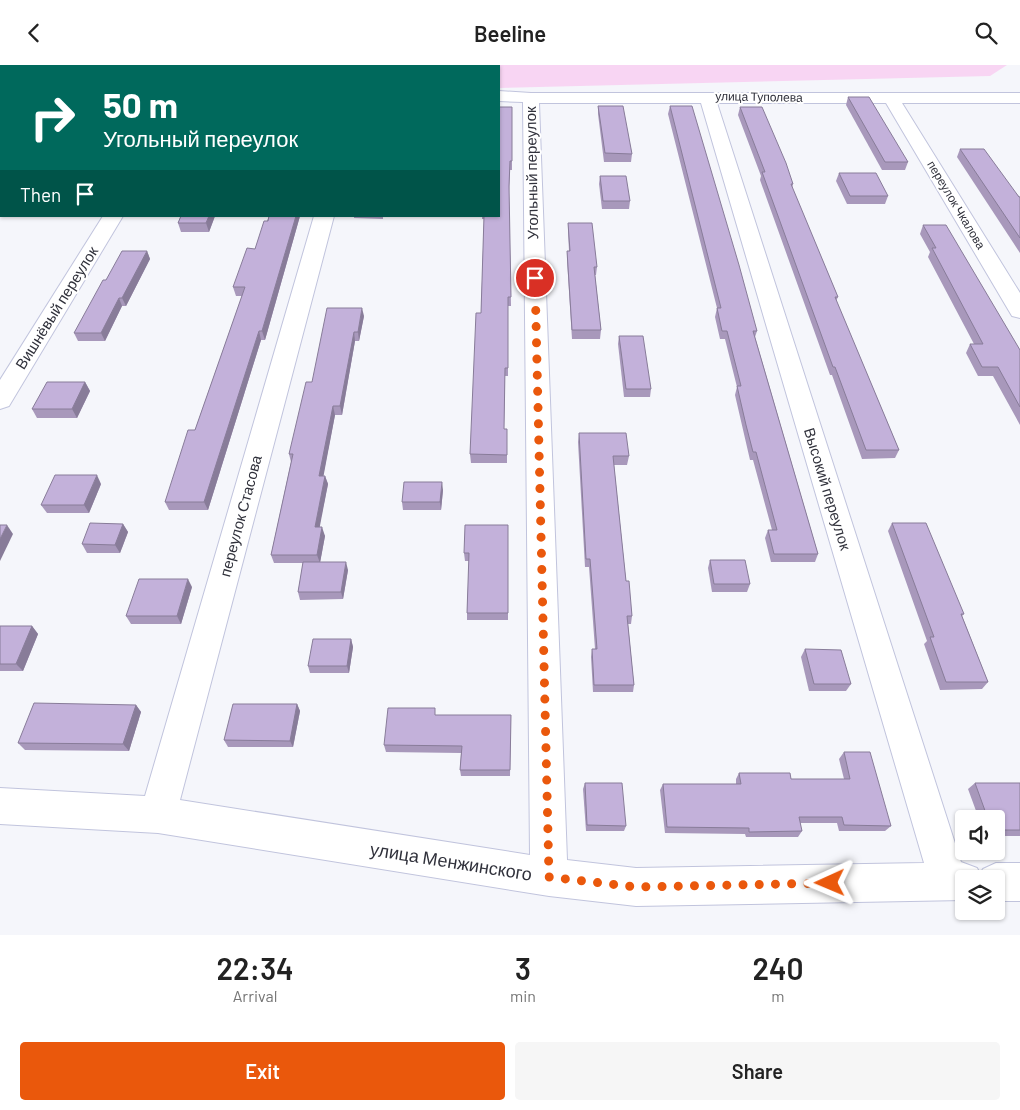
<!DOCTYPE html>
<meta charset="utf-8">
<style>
:root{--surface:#fff;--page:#f6f6f6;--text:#222;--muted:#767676;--accent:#ea580c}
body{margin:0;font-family:Barlow,sans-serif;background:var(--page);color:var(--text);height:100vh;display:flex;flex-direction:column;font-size:19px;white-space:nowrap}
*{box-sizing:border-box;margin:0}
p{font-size:16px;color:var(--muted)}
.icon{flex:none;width:28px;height:28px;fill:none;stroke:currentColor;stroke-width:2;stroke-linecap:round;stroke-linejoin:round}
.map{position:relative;height:870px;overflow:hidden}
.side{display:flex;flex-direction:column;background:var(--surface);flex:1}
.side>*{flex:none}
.top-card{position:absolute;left:0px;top:0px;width:500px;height:152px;box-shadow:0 1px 4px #0004;background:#00695c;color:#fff;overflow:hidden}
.tools{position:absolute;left:955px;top:745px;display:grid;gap:10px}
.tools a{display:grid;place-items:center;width:50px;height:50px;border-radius:5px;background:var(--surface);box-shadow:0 1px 4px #0004;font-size:25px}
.pin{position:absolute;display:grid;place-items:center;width:42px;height:42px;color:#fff;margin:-21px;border:2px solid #fff;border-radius:50%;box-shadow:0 1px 5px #0007}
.me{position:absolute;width:55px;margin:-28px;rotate:269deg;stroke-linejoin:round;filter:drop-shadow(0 0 4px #0008)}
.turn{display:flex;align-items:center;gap:18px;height:105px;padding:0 20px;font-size:22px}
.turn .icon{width:65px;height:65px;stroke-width:2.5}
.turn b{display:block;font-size:35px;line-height:42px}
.then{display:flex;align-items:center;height:48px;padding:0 20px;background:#0003;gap:10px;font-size:19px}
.eta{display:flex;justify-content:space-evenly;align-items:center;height:85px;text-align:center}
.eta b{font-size:30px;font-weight:600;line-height:35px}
.action{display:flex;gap:10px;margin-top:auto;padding:10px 20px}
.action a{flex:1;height:58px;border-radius:5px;background:var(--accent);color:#fff;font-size:20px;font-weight:600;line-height:58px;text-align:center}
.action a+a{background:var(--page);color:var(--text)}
header{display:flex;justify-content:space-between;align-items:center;height:65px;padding:0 20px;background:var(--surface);font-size:22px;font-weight:600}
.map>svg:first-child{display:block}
</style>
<header><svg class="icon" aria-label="back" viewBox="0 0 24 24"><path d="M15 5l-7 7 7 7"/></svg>Beeline<svg class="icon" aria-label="search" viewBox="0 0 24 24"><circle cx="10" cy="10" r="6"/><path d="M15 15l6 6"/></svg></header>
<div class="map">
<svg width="1020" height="870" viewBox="0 0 1020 870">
<rect width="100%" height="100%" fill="#f5f6fb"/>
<g fill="#f8d5f3">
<polygon points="0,0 231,0 232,1 1,1 0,122"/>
<polygon points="480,0 1007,0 990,11 499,23 499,1 477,1"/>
</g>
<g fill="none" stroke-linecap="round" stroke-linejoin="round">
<defs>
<g id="minor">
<path d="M499,26l32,2h489v10h-118l118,190v25l-8,-2 -3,-5 -123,-208h-169l244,759 16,6 3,6 3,-5 13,-6h24v38h-24v-22h-32v21l-328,6 -87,-10 -391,-63 -158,-9v-36l145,8 169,-580h20l-154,584 350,55 -7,-753 -24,-1zM539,38h162l223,760 -288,5 -69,-8z"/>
<polygon points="103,151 123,151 9,341 0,344 0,315"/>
</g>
</defs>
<use href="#minor" stroke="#c1c4dd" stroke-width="2"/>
<use href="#minor" fill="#fff" fill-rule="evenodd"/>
</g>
<g fill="#a898bb">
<polygon points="848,32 908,97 905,105 882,105 846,40"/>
<polygon points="598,41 632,89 631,97 604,97 598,49"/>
<polygon points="670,41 757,266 755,272 818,489 815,497 771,497 765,473 768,465 772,465 753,395 750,395 735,330 737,322 725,274 720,274 715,252 717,243 668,49"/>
<polygon points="512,42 512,105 510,105 509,128 511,241 508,241 508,311 505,311 504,364 507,364 507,398 471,398 470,389 481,248 484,154 482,154 482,151 499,151"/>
<polygon points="740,42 793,119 792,123 838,232 836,236 899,385 895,393 862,394 832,310 830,310 760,115 761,111 738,50"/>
<polygon points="960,84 1020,132 1020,188 957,92"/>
<polygon points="839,108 888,131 885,139 847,139 836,116"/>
<polygon points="600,111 630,136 629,144 602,144 599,119"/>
<polygon points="181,151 215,151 209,167 181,167 178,158"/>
<polygon points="269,151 300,151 265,275 261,275 208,445 169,445 165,437 195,365 242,231 236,231 233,222 255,184"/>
<polygon points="354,151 383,151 383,154 354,153"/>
<polygon points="568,158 597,202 596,210 595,210 601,265 600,274 572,274 567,195 567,186 569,186 568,167"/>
<polygon points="923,160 1020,285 1020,360 993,311 978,311 966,288 970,279 974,279 928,192 930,187 920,169"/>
<polygon points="147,186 150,194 126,241 122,241 105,276 78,276 74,268 106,215"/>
<polygon points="364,251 359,276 355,276 342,350 335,350 323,411 325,411 328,419 319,462 325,471 320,497 348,505 343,534 300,535 298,527 303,498 274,498 271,490 291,397 289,389 312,317"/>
<polygon points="619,271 651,324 650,332 624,332 618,279"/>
<polygon points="85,317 90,326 77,353 37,353 32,344"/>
<polygon points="579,368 629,391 627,400 614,400 626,516 632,551 631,559 628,559 634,620 633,627 593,627 591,592 592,584 595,584 589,502 585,502 578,377"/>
<polygon points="101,419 89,448 47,448 41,440"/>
<polygon points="443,425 441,445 403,445 402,437"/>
<polygon points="892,458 964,549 962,551 988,617 982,624 940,625 924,579 927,576 888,466"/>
<polygon points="123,459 128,467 120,488 87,488 82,479"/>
<polygon points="508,460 508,555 467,555 467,548 469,496 465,496 464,488"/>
<polygon points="710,495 750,519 747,527 712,527 708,503"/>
<polygon points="192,522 181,559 131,559 126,551"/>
<polygon points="0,561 32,561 38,569 23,606 0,606"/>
<polygon points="351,574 353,582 349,608 310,608 308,601"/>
<polygon points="805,584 851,619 846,626 809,626 801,592"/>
<polygon points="297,639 300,646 293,682 228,682 224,675"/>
<polygon points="136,640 141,647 129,686 25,685 18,678"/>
<polygon points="436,650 511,650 510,711 461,711 460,705 461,688 386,687 384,680"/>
<polygon points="844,687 891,761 885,766 839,766 837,758 800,758 802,766 798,772 746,772 745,769 665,768 660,725 663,719 736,719 736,714 739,708 791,714 844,714 839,694"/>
<polygon points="585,718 626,761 624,766 586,766 583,724"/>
<polygon points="975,718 1020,718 1020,771 996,771 996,754 979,754 968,724"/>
</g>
<g fill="#887c99">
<polygon points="209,151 215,151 209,167 206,158"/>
<polygon points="296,151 300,151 265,275 262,266"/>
<polygon points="147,186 150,194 126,241 122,233"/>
<polygon points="119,233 122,241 105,276 101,268"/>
<polygon points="362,243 364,251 359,276 358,267"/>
<polygon points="259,266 261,275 208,445 204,437"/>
<polygon points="354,267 355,276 342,350 340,341"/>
<polygon points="85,317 90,326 77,353 72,344"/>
<polygon points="333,341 335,350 322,419 319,411"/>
<polygon points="97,410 101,419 89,448 84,440"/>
<polygon points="325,411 328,419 318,471 315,462"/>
<polygon points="442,417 443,425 441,445 440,437"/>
<polygon points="123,459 128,467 120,488 115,480"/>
<polygon points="7,460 13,469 0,496 0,474"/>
<polygon points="322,462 325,471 320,498 317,490"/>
<polygon points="346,497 348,505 343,534 341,527"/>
<polygon points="188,514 192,522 181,559 177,551"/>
<polygon points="32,561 38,569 23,606 16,599"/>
<polygon points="351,574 353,582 349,608 347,601"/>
<polygon points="297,639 300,646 293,682 290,676"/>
<polygon points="136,640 141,647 129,686 123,679"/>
</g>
<g fill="#c3b1da" stroke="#887c99">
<polygon points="848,32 869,32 908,97 885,97"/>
<polygon points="598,41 623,41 632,89 605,88"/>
<polygon points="670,41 692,41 739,200 757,266 753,266 818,489 774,489 768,465 777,465 756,387 753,387 746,360 737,321 741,321 727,266 722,266 717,243 721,243"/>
<polygon points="499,42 512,42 512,96 510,96 509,121 511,232 508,232 508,303 505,303 504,364 507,364 507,390 470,389 476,248 481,248 484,151 499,151"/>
<polygon points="740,42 762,42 786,98 793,119 791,119 838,232 835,232 899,385 866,385 835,302 833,302 762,107 765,107"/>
<polygon points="960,84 984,84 1019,132 1020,132 1020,173"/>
<polygon points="839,108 876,108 888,131 850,131"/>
<polygon points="600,111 626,111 630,136 603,136"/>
<polygon points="181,151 209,151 206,158 178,158"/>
<polygon points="269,151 296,151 262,266 259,266 204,437 165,437 188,365 195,365 245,222 233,222 247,183 255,184 264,156 268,156"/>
<polygon points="568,158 592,158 597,202 594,202 601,265 572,265 567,186 570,186"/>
<polygon points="923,160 946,160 1020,285 1020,342 998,302 982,302 970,279 983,279 932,183 936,183"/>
<polygon points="122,186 147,186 122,233 119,233 101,268 74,268 103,215 106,215"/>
<polygon points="327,243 362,243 358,267 354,267 340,341 333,341 319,411 325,411 315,462 322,462 317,490 271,490 293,389 289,389 306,317 312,317"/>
<polygon points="619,271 643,271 651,324 626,324"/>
<polygon points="47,317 85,317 72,344 32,344"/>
<polygon points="579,368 626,368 629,391 613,391 626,516 629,516 632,551 627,551 634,620 594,620 592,584 597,584 590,494 586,494"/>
<polygon points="55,410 97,410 84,440 41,440"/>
<polygon points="404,417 442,417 440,437 402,437"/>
<polygon points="90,458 123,459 115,480 82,479"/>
<polygon points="892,458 926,458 964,549 961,549 988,617 946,617 930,572 934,572"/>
<polygon points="0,460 7,460 0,474"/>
<polygon points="465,460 508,460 508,548 467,548 469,488 464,488"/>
<polygon points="710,495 745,495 750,519 714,519"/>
<polygon points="303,497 346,497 341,527 298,527"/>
<polygon points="139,514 188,514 177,551 126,551"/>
<polygon points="0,561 32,561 16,599 0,599"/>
<polygon points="313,574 351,574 347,601 308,601"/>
<polygon points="805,584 841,585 851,619 814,619"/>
<polygon points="34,638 136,640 123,679 18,678"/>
<polygon points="233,639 297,639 290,676 224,675"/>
<polygon points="388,643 435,643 435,650 511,650 510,705 460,705 462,681 384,680"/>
<polygon points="844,687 870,687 891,761 844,760 842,752 799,752 802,766 749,767 749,763 667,762 663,719 741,719 739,708 790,708 791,714 850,714"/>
<polygon points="585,718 622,718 626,761 587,760"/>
<polygon points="975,718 1020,718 1020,765 996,765 996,754 988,754"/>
</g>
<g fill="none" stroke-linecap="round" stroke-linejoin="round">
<polyline stroke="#ea580c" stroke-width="9" stroke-dasharray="0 16.2" points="535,213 549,812 636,822 830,818"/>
</g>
<g text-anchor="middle" stroke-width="4" stroke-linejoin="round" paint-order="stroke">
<g font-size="12" fill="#30313b" stroke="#fff">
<text transform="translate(759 32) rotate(1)" y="4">улица Туполева</text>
<text transform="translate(956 140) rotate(59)" y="4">переулок Чкалова</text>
</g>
<g font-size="15" fill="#30313b" stroke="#fff">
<text transform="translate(532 108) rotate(-91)" y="5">Угольный переулок</text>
<text transform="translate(57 243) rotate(-58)" y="5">Вишнёвый переулок</text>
<text transform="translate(827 424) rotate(73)" y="5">Высокий переулок</text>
<text transform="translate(241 451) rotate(-75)" y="5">переулок Стасова</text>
</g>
<g font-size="18" fill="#30313b" stroke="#fff">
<text transform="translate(451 797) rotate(9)" y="6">улица Менжинского</text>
</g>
</g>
</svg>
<div class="tools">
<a><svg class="icon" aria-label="sound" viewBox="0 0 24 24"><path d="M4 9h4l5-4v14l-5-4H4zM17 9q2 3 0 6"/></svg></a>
<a><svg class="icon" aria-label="layers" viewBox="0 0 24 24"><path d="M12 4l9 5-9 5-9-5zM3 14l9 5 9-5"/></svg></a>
</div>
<div class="pin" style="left:535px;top:213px;background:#d93025"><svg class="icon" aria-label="arrive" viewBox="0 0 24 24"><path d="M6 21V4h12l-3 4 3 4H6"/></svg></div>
<svg class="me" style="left:830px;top:818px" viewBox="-20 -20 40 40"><path d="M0-17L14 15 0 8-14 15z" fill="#ea580c" stroke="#fff" stroke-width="4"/></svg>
<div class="top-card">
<div class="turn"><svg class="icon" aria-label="right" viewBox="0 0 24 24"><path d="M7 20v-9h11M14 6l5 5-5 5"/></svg><div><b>50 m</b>Угольный переулок</div></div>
<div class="then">Then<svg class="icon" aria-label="arrive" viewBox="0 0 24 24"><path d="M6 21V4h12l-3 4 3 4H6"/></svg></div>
</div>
</div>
<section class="side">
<div class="eta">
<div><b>22:34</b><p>Arrival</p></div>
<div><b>3</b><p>min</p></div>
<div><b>240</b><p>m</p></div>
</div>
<div class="action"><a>Exit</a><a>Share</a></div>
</section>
